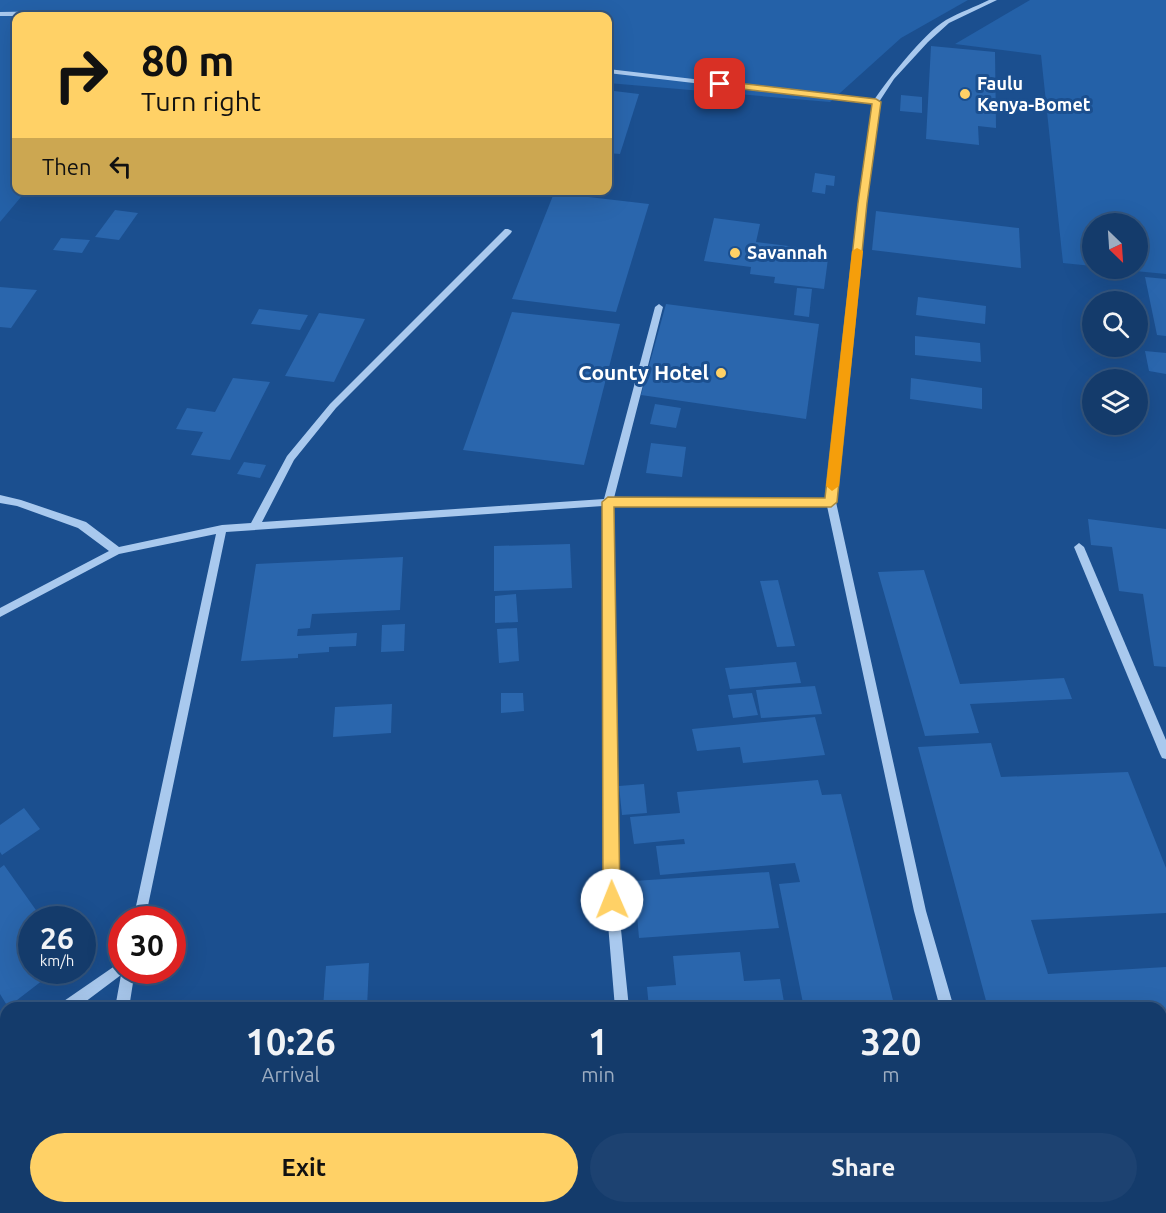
<!DOCTYPE html>
<style>
:root{--surface:#143b6b;--page:#1d4271;--text:#f1f3f6;--muted:#9dadc1;--line:#33557e;--accent:#ffd166}
body{margin:0;font-family:Ubuntu,sans-serif;background:var(--page);color:var(--text);height:100vh;display:flex;flex-direction:column;font-size:22px;white-space:nowrap}
*{box-sizing:border-box;margin:0}
p{font-size:20px;color:var(--muted)}
.icon{flex:none;width:33px;height:33px;fill:none;stroke:currentColor;stroke-width:2;stroke-linecap:round;stroke-linejoin:round}
.map{position:relative;flex:1;overflow:hidden}
.drawer{position:absolute;left:0px;top:1002px;width:1167px;height:212px;display:flex;flex-direction:column;background:var(--surface);border-radius:18px 18px 0 0;box-shadow:0 6px 24px #0002,0 0 0 2px var(--line)}
.drawer>*{flex:none}
.banner{position:absolute;left:12px;top:12px;width:600px;height:183px;border-radius:12px;box-shadow:0 6px 24px #0002,0 0 0 2px var(--line);background:#ffd166;color:#111;overflow:hidden}
.needle{width:39px;rotate:155deg}
.tools{position:absolute;left:1082px;top:213px;display:grid;gap:12px}
.tools a{display:grid;place-items:center;width:66px;height:66px;border-radius:50%;background:var(--surface);box-shadow:0 6px 24px #0002,0 0 0 2px var(--line);font-size:30px}
.speed{position:absolute;left:18px;top:906px;display:flex;gap:12px;font-size:30px;font-weight:700;text-align:center}
.speed>*{display:grid;place-content:center;width:78px;height:78px;border-radius:50%;background:var(--surface);box-shadow:0 6px 24px #0002,0 0 0 2px var(--line);line-height:1}
.speed small{font-size:15px;font-weight:400}
.speed .limit{border:9px solid #d22;background:#fff;color:#111}
.pin{position:absolute;display:grid;place-items:center;width:51px;height:51px;color:#fff;margin:-26px;border-radius:12px;box-shadow:0 3px 9px #0006}
.me{position:absolute;width:66px;margin:-33px;rotate:359deg;stroke-linejoin:round;filter:drop-shadow(0 0 4px #0008)}
.turn{display:flex;align-items:center;gap:21px;height:126px;padding:0 30px;font-size:27px}
.turn .icon{width:78px;height:78px;stroke-width:2.5}
.turn b{display:block;font-size:42px;line-height:51px}
.then{display:flex;align-items:center;height:57px;padding:0 30px;background:#0003;gap:12px;font-size:22px}
.eta{display:flex;justify-content:space-evenly;align-items:center;height:102px;text-align:center}
.eta b{font-size:36px;font-weight:600;line-height:42px}
.button{display:flex;gap:12px;margin-top:auto;padding:12px 30px}
.button a{flex:1;height:69px;border-radius:36px;background:var(--accent);color:#111;font-size:24px;font-weight:600;line-height:69px;text-align:center}
.button a+a{background:var(--page);color:var(--text)}
.map>svg:first-child{display:block}
</style>
<div class="map">
<svg width="1166" height="1213" viewBox="0 0 1166 1213">
<rect width="100%" height="100%" fill="#1b4f8f"/>
<g fill="#2461a8">
<polygon points="0,0 968,0 901,38 830,102 608,83 608,16 16,16 16,190 26,191 0,222"/>
<polygon points="1030,0 1166,0 1166,274 1114,269 1137,268 1137,224 1092,224 1092,266 1063,263 1041,55 955,44"/>
</g>
<g fill="#2a66ad">
<polygon points="931,46 995,52 996,128 978,126 979,145 926,139"/>
<polygon points="614,91 639,94 620,154 608,153 608,110"/>
<polygon points="901,95 922,97 922,113 900,111"/>
<polygon points="815,173 835,176 834,186 826,185 825,194 812,192"/>
<polygon points="554,193 649,204 616,312 512,299"/>
<polygon points="115,210 138,213 119,240 95,237"/>
<polygon points="876,211 1019,228 1021,268 872,250"/>
<polygon points="714,218 760,224 756,242 829,251 824,289 774,283 775,277 750,274 751,267 704,261"/>
<polygon points="61,238 90,240 82,253 53,250"/>
<polygon points="1145,277 1166,279 1166,336 1157,335"/>
<polygon points="0,287 37,290 11,328 0,327"/>
<polygon points="797,288 812,289 809,317 794,315"/>
<polygon points="918,297 986,306 985,324 916,315"/>
<polygon points="666,304 819,324 806,419 641,395"/>
<polygon points="259,309 308,315 300,330 251,324"/>
<polygon points="512,312 620,324 584,465 463,450"/>
<polygon points="319,313 365,319 334,382 285,376"/>
<polygon points="915,336 980,343 981,362 915,355"/>
<polygon points="1145,351 1166,353 1166,374 1149,371"/>
<polygon points="233,378 270,382 230,460 191,455 203,432 176,429 187,408 215,412"/>
<polygon points="911,378 982,388 982,409 910,399"/>
<polygon points="655,404 681,408 676,428 650,424"/>
<polygon points="651,443 686,447 682,477 646,473"/>
<polygon points="244,462 266,465 260,478 237,474"/>
<polygon points="1088,519 1166,529 1166,667 1154,666 1143,594 1119,591 1112,547 1091,545"/>
<polygon points="570,544 572,588 494,591 494,546"/>
<polygon points="403,557 400,610 312,614 310,628 298,629 297,636 357,633 356,646 329,647 329,652 298,654 298,658 241,661 256,564"/>
<polygon points="924,570 960,684 1064,678 1072,699 970,704 979,733 925,736 878,572"/>
<polygon points="778,580 795,646 777,647 760,581"/>
<polygon points="516,594 518,622 495,623 495,596"/>
<polygon points="405,624 404,651 381,652 382,625"/>
<polygon points="517,628 519,661 499,663 497,629"/>
<polygon points="796,662 801,683 730,689 725,668"/>
<polygon points="815,686 822,714 761,718 756,690"/>
<polygon points="501,693 523,693 524,711 501,713"/>
<polygon points="752,693 758,715 733,718 728,695"/>
<polygon points="392,704 391,733 333,737 335,707"/>
<polygon points="815,717 825,755 743,763 740,747 697,751 692,729"/>
<polygon points="991,743 1001,777 1128,772 1166,868 1166,913 1031,920 1048,974 1166,967 1166,1025 1161,1025 1161,1008 988,1008 918,747"/>
<polygon points="818,780 822,795 841,794 895,1008 804,1008 779,884 800,882 795,863 660,875 656,846 685,844 684,839 634,844 630,817 680,813 677,792"/>
<polygon points="644,784 647,813 622,815 619,786"/>
<polygon points="24,808 40,829 2,855 0,852 0,825"/>
<polygon points="4,865 43,920 32,920 32,970 56,970 8,1007 0,994 0,868"/>
<polygon points="769,872 779,928 639,938 634,881"/>
<polygon points="740,952 744,981 780,979 785,1008 649,1008 647,987 676,985 673,956"/>
<polygon points="369,963 367,1008 323,1008 326,966"/>
<rect x="1161" y="1079" width="5" height="127"/>
<polygon points="162,1208 228,1208 227,1213 161,1213"/>
<polygon points="727,1208 943,1208 944,1213 727,1213"/>
</g>
<g fill="none" stroke-linecap="round" stroke-linejoin="round">
<g fill="#a9c9ee" fill-rule="evenodd">
<path d="M989,0h8l-48,23 -21,19 -34,37 -15,23 -12,101 -31,299 90,409 28,97h-14l-26,-97 -87,-405h-214l5,394 11,108h-14l-9,-108 -3,-394 -377,26 -81,388h-12l83,-386 -97,20 -119,63v-9l109,-57 -31,-23 -61,-22 -17,-3v-8l21,5 65,22 33,25 103,-22 29,-2 36,-67 43,-52 175,-175h3l4,2 -1,2 -175,175 -42,52 -32,62 342,-23 51,-192 4,-3 4,3 -49,191h213l32,-295 13,-99 -264,-31v-4l266,31c16,-23 49,-66 72,-80 14,-8 29,-13 43,-20z"/>
<polygon points="59,11 90,14 93,16 0,16 0,12"/>
<polygon points="1079,543 1084,547 1166,740 1166,759 1162,758 1160,754 1074,547"/>
<polygon points="122,961 122,970 135,970 129,1008 115,1008 121,975 77,1008 59,1008 61,1003"/>
<polygon points="6,1050 6,1067 0,1070 0,1053"/>
<polygon points="77,1208 91,1208 90,1213 76,1213"/>
<rect x="634" y="1208" width="14" height="5"/>
<polygon points="994,1208 1008,1208 1009,1213 995,1213"/>
</g>
</g>
<polygon fill="#ffd166" stroke="#a68842" stroke-width="1.5" points="720,81 876,99 881,102 867,203 837,502 831,507 614,507 620,900 618,905 612,908 606,905 603,900 602,502 608,497 825,498 858,203 872,104 716,86 716,82"/>
<polygon fill="#f59e0b" points="857,248 863,251 839,486 832,491 826,486 852,251"/>
<g fill="#ffd166" stroke="#1b4f8f" stroke-width="2">
<circle cx="965" cy="94" r="6"/>
<circle cx="735" cy="253" r="6"/>
<circle cx="721" cy="373" r="6"/>
</g>
<g text-anchor="middle" stroke-width="6" stroke-linejoin="round" paint-order="stroke">
<g font-size="18" font-weight="bold" fill="#fff" stroke="#1b4f8f" text-anchor="start">
<text x="977" y="90">Faulu<tspan x="977" dy="21">Kenya-Bomet</tspan></text>
<text x="747" y="259">Savannah</text>
</g>
<g font-size="21" font-weight="bold" fill="#fff" stroke="#1b4f8f" text-anchor="end">
<text x="709" y="380">County Hotel</text>
</g>
</g>
</svg>
<div class="tools">
<a><svg class="needle" viewBox="-14 -14 28 28"><path d="M0-13l5 13h-10z" fill="#e53935"/><path d="M0 13l5-13h-10z" fill="#9dadc1"/></svg></a>
<a><svg class="icon" aria-label="search" viewBox="0 0 24 24"><circle cx="10" cy="10" r="6"/><path d="M15 15l6 6"/></svg></a>
<a><svg class="icon" aria-label="layers" viewBox="0 0 24 24"><path d="M12 4l9 5-9 5-9-5zM3 14l9 5 9-5"/></svg></a>
</div>
<div class="speed"><div>26<small>km/h</small></div><div class="limit">30</div></div>
<div class="pin" style="left:720px;top:84px;background:#d93025"><svg class="icon" aria-label="arrive" viewBox="0 0 24 24"><path d="M6 21V4h12l-3 4 3 4H6"/></svg></div>
<svg class="me" style="left:612px;top:900px" viewBox="-20 -20 40 40"><circle r="19" fill="#fff"/><path d="M0-13L10 11 0 6-10 11z" fill="#ffd166"/></svg>
<div class="banner">
<div class="turn"><svg class="icon" aria-label="right" viewBox="0 0 24 24"><path d="M7 20v-9h11M14 6l5 5-5 5"/></svg><div><b>80 m</b>Turn right</div></div>
<div class="then">Then<svg class="icon" aria-label="left" viewBox="0 0 24 24"><path d="M17 20v-9H6M10 6l-5 5 5 5"/></svg></div>
</div>
<section class="drawer">
<div class="eta">
<div><b>10:26</b><p>Arrival</p></div>
<div><b>1</b><p>min</p></div>
<div><b>320</b><p>m</p></div>
</div>
<div class="button"><a>Exit</a><a>Share</a></div>
</section>
</div>
